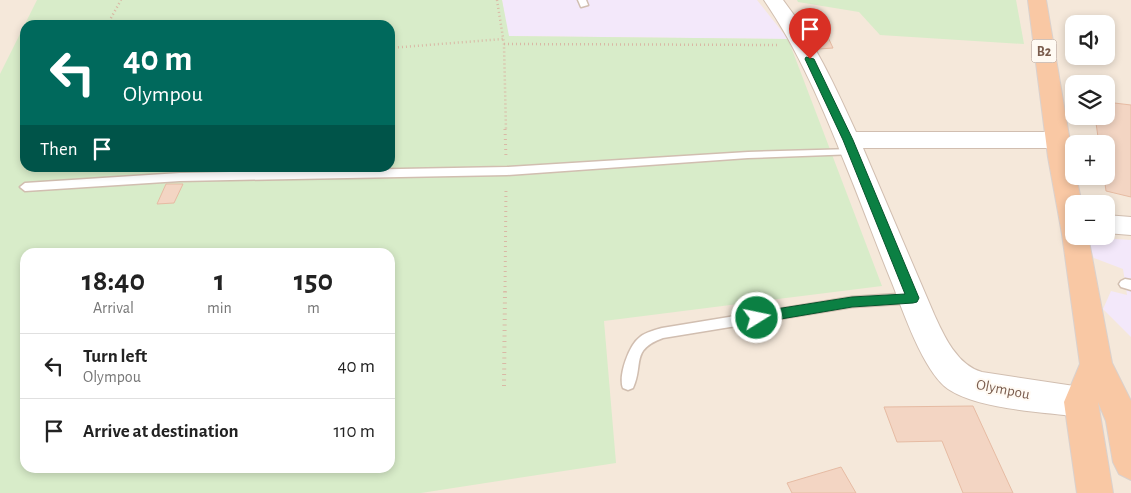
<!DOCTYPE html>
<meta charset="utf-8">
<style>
:root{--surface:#fff;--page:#f6f6f6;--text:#222;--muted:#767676;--line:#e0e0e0}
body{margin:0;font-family:"Alegreya Sans",sans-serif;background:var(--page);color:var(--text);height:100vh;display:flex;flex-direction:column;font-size:19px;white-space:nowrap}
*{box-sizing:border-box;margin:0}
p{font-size:16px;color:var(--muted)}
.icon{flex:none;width:28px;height:28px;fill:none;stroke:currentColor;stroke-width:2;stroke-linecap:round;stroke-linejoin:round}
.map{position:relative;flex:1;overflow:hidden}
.sheet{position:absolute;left:20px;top:248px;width:375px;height:225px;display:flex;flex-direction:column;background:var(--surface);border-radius:15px;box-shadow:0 2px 8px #0003}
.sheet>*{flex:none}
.top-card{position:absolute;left:20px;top:20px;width:375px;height:152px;border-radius:15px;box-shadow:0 2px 8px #0003;background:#00695c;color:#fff;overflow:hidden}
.tools{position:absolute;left:1065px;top:15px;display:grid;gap:10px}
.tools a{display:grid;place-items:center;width:50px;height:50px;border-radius:10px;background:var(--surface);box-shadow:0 2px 8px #0003;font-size:25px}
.pin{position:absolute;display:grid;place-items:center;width:42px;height:42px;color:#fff;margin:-51px -21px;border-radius:50% 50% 50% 0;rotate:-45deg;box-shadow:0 0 5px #0007}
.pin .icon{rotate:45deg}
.me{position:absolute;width:55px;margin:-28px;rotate:80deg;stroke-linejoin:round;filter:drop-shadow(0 0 4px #0008)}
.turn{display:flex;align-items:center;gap:18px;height:105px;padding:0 20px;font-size:22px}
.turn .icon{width:65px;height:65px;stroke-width:2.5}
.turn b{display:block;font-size:35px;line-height:42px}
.then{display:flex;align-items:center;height:48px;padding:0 20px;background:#0003;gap:10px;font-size:19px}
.eta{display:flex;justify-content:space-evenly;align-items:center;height:85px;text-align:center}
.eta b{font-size:30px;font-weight:700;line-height:35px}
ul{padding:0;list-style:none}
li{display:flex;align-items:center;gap:15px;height:65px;padding:0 20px;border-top:1px solid var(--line)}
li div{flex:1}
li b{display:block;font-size:19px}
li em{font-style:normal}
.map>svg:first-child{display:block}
</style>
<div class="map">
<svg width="1131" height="493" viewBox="0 0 1131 493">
<rect width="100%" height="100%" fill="#fdf6ec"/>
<path fill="#f5e8da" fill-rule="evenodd" d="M0,0h1131v493h-1131zM1074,24h32v32h-32zM25,25h365v143h-365zM1074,84h32v32h-32zM1074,144h32v32h-32zM1074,204h32v32h-32zM25,252h365v216h-365z"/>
<g fill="#f3e8fa">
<polygon points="502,0 757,0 788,39 508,36"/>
<polygon points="1086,237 1131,240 1131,337 1103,309 1111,291 1127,295 1123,269 1094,258"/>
</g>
<g fill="#d8ecc9" fill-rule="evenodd">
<path d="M37,0h465l7,36 279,3 94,247 -278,35 12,142 -195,30h-421v-419zM25,25h365v143h-365zM25,252h365v216h-365z"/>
<polygon points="797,0 1016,0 1024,44 880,35 859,12 798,2"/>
</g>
<g fill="#f3d5c3" stroke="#e6bba3">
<polygon points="813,35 827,35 833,48 819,49"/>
<polygon points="1106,102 1131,105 1131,197 1106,191 1104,176 1106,176 1106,144 1099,144 1095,116 1106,116"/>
<polygon points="166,184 183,184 174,203 157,204"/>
<polygon points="973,406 1013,493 963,493 942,441 897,442 884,407"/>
<polygon points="841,467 856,493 792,493 787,483"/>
</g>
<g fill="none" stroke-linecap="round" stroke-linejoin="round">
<defs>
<g id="service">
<polygon points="578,0 586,0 588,5 581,7"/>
<polygon points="853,149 858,152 856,154 748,158 507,175 180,181 25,191 20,187 25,183 180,173 507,167 748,152"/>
<polygon points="1125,279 1131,280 1131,290 1121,287 1119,284 1121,281"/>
<path d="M913,293l4,1 2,4 -2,4 -4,1 -61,4 -189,31c-33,12 -19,26 -30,50l-5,2 -5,-2c-5,-12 6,-43 17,-51 6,-5 15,-7 22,-9l190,-31z"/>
</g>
<polygon id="minor" points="1106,215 1131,217 1131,235 1106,233"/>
<path id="tertiary" d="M764,0h19c31,40 52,86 73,132h201l8,2 4,6 -4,6 -8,2h-194l71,166c10,22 23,51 48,58l99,15 12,4 5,11 -5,11 -12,4c-37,-5 -102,-7 -133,-28 -25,-18 -45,-78 -56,-106 -16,-39 -30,-78 -46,-117 -23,-58 -47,-115 -82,-166z"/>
<polygon id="trunk" points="1028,0 1046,0 1074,165 1074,176 1076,176 1082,204 1074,204 1074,236 1088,236 1112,363 1131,401 1131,480 1119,474 1113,462 1106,421 1098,402 1113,493 1077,493 1064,402 1080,364 1062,234 1048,157"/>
</defs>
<use href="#service" stroke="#d1beb0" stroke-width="3"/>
<use href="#minor" stroke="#d1beb0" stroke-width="2"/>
<use href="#tertiary" stroke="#d1beb0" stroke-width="2"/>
<use href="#trunk" stroke="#dad1cd" stroke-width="2"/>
<g stroke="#d9b8a5" stroke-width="2.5" stroke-dasharray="1 3" stroke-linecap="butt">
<polyline points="497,0 504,44 506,130"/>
<polyline points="107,25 121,0"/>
<polyline points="504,44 779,45"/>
<polyline points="390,48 503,39"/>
</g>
<g stroke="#d9b8a5" stroke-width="3" stroke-dasharray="1 4" stroke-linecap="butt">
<polyline points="505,129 506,158"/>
<polyline points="505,292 506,187"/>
</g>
<polyline stroke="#d9b8a5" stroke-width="4" stroke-dasharray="1 4.5" stroke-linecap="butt" points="504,386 505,291"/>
<use href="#service" fill="#fff" fill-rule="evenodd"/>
<use href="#minor" fill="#fff" fill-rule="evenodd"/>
<use href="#tertiary" fill="#fff" fill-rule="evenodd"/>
<use href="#trunk" fill="#f9c8a4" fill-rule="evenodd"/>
</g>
<polygon fill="#0b8043" stroke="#07532c" points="806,57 814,59 853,140 919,298 917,302 913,303 852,307 757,323 752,321 751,318 752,314 757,312 852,297 905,294 843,140 805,59"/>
<g text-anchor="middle" stroke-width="4" stroke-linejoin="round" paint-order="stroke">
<rect fill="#fffaf3" stroke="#a28b7f" stroke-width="1" x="1031.5" y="39.5" width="25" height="23" rx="4"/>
<g font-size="14" font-weight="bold" fill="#7a5c4d">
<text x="1044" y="56">B2</text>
</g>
<g font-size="15" fill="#7a5c4d" stroke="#fffaf3">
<text transform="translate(1003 389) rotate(11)" y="5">Olympou</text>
</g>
</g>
</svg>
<div class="tools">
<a><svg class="icon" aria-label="sound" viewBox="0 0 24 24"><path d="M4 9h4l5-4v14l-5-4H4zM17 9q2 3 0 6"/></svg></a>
<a><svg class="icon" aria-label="layers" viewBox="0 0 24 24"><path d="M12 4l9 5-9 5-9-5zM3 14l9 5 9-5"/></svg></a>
<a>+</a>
<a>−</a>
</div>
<div class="pin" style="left:810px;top:59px;background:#d93025"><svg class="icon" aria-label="arrive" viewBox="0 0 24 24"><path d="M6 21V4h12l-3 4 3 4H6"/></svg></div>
<svg class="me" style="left:757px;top:318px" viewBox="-20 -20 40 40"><circle r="17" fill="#0b8043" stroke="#fff" stroke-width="3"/><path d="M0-11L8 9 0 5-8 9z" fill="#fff"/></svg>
<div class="top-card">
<div class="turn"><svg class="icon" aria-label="left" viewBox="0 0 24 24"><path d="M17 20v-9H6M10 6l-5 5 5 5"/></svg><div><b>40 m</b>Olympou</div></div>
<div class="then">Then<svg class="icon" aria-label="arrive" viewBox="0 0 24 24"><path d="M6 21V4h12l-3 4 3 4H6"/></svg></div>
</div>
<section class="sheet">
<div class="eta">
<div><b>18:40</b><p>Arrival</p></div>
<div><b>1</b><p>min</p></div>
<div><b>150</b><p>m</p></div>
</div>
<ul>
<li><svg class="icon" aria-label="left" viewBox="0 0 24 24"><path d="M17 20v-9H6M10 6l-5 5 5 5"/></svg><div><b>Turn left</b><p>Olympou</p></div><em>40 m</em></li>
<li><svg class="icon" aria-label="arrive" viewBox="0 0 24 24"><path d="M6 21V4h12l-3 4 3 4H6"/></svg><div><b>Arrive at destination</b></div><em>110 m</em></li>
</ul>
</section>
</div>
